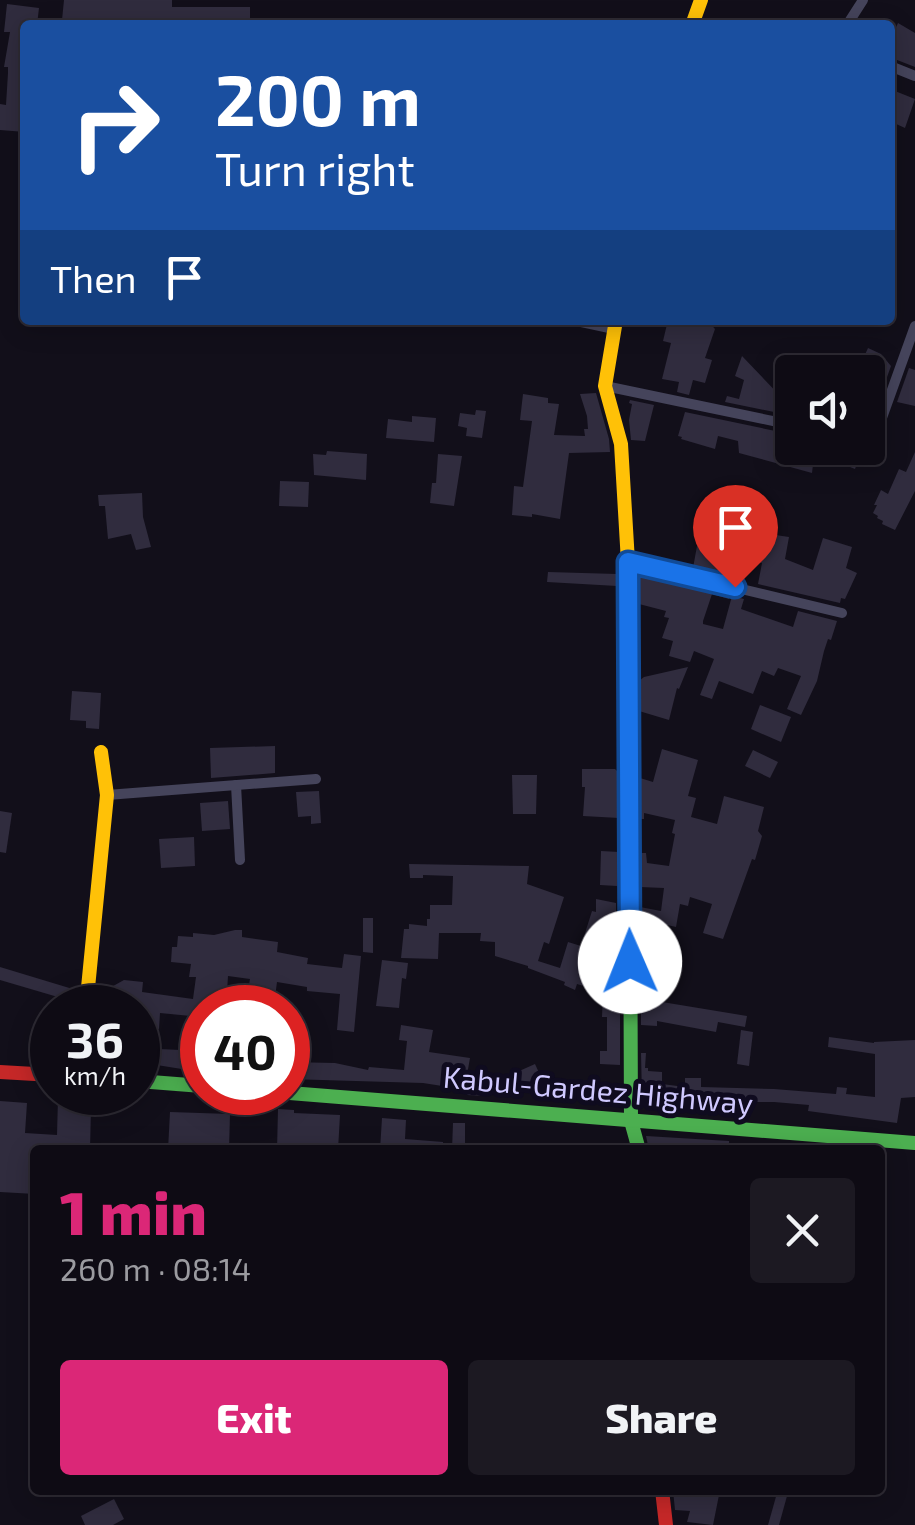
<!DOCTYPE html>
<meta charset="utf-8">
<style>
:root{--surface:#0e0b14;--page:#1c1922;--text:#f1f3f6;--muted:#9b9ba0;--line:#2e2b34;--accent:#db2777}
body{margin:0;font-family:"Exo 2",sans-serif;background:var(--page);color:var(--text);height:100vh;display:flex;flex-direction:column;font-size:38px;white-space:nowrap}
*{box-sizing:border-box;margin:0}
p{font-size:32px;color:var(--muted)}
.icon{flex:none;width:55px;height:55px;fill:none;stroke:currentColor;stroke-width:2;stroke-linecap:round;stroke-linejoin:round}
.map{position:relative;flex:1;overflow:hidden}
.side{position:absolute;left:30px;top:1145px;width:855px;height:350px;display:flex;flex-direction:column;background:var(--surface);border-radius:10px;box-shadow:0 5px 25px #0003,0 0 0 2px var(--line)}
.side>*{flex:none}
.hud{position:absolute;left:20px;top:20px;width:875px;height:305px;border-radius:10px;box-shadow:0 5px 25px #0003,0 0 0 2px var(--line);background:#1a4fa0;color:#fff;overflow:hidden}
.controls{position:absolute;left:775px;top:355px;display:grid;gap:20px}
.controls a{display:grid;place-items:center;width:110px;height:110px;border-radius:10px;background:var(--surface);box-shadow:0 5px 25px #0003,0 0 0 2px var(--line);font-size:50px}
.speed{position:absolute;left:30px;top:985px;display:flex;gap:20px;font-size:50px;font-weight:700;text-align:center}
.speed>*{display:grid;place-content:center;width:130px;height:130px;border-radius:50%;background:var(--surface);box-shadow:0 5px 25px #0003,0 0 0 2px var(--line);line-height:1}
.speed small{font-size:25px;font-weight:400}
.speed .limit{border:15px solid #d22;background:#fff;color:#111}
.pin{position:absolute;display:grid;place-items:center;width:85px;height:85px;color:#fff;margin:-102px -42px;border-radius:50% 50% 50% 0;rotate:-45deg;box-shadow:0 0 10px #0007}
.pin .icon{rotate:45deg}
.me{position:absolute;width:110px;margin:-55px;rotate:359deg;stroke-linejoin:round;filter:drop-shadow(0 0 8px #0008)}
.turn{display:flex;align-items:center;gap:35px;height:210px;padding:0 30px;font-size:45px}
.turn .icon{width:130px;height:130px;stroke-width:2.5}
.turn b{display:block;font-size:70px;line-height:85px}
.then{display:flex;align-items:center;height:95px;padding:0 30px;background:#0003;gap:20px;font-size:38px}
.round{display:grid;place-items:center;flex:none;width:105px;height:105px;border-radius:10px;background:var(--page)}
.summary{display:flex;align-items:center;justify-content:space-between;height:170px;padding:0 30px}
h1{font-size:60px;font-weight:800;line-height:75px;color:var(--accent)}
.action{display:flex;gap:20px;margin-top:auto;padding:20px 30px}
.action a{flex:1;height:115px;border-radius:10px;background:var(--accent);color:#fff;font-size:40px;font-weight:800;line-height:115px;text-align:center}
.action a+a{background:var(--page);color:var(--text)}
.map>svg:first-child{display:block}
</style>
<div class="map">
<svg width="915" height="1525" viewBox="0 0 915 1525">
<rect width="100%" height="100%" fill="#120f1a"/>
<g fill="#302c3e">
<polygon points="64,0 172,0 172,7 250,7 250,25 187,25 187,22 62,20"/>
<polygon points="7,4 39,8 37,25 25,25 25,132 0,130 0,104 6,105 8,73 8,67 4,67 10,32 4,32"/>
<polygon points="898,23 915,33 915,67 892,58 896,49 890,46 890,41"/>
<polygon points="890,89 915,99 905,128 894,123 897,117 890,114"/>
<polygon points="668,320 707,320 715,329 705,358 712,360 705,383 693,380 689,395 677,392 679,382 662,379 671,343 663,341"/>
<polygon points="868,348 881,354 891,366 868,430 868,372 862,372 863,370 859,368"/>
<polygon points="742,356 784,400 779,413 725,402 727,396 739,399 744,380 735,376"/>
<polygon points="909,368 915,370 915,406 897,402"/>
<polygon points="596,393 609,439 610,452 569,453 560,519 532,514 532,517 512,515 514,486 523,487 532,421 520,420 523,394 548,398 548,403 559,404 554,435 585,436 584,429 588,429 587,416 580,394"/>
<polygon points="630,400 654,405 645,441 631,440 629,420 632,404 629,403"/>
<polygon points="476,410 486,411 482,438 466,436 467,428 458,426 460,413 475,415"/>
<polygon points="685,412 790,434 789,439 792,439 792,448 815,448 812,473 739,453 738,441 718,436 715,449 681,439 682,437 678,436"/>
<polygon points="412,416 436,418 434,442 386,438 388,419 412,422"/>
<polygon points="846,448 863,448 855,469 840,463"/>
<polygon points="327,451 367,454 366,480 314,475 313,454 326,455"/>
<polygon points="915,452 915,491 895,530 882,524 883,521 877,518 878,516 873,513 877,505 874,505 881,490 888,494 899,469 906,472"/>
<polygon points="438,454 462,456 454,506 430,503 432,483 436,483"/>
<polygon points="280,481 309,482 308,507 279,506"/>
<polygon points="142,493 143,517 151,547 136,550 131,534 108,539 105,506 99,506 98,495"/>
<polygon points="701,524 789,537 785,559 813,570 823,538 852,547 846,568 857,573 845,599 841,598 840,603 758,584 762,563 749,560 751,550 747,549 747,547 717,540 713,563 737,569 734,578 693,568"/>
<polygon points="548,572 617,574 618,609 617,586 547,582"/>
<polygon points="639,574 730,595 729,599 712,594 703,621 703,624 723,629 732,596 744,599 741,609 793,627 798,611 837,621 831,640 828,639 824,651 817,681 801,715 787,709 801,676 778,668 774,676 762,671 753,694 719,681 712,699 700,695 714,659 694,651 690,662 669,656 673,641 662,638 669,618 664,617 666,611 639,604"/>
<polygon points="688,667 679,689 677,688 669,720 639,711 639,681 644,677"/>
<polygon points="72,691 101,693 99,729 86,728 86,721 70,720"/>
<polygon points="760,705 791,717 781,742 751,729"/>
<polygon points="275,746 275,773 211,778 210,748"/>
<polygon points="662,749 698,760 688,796 696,798 691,817 717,824 724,796 764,807 758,831 762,836 755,860 752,859 723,939 703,933 712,904 690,897 688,906 680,904 676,927 641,919 640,907 661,911 664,888 640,887 640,853 646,853 647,863 669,866 675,834 672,833 675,820 644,813 644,819 640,819 640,778 653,782"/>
<polygon points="753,750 778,762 770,778 745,766"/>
<polygon points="582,769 615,769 618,772 619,818 583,816 585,787 582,787"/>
<polygon points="512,775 537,775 536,814 513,814"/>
<polygon points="319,791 321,823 311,824 311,816 298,817 296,792"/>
<polygon points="228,801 230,829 202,831 200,803"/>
<polygon points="0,811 12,813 6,853 0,852"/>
<polygon points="194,837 195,866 161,868 159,839"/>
<polygon points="601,851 619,852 617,886 600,885"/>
<polygon points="409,864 529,866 527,884 564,897 549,944 544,942 538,961 560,968 568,942 581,946 592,911 596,912 596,899 616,903 616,912 619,913 618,942 601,937 596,957 603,959 600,966 613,970 611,977 618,979 609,1006 620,1006 620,1065 600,1064 600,1051 607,1051 607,1017 602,1017 603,992 577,984 575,990 564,985 565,982 528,968 528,966 495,956 495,942 480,941 481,933 439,933 438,959 401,958 404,929 409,929 409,924 427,926 427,919 430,919 430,905 452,905 453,876 423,875 423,878 410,878"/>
<polygon points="363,918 373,918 373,953 363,952"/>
<polygon points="235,930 242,930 242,937 278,942 277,952 308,958 307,964 342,968 344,954 361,956 354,1032 337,1030 340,994 307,991 307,987 277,982 274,1005 246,1002 250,979 228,976 226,1008 202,1008 201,1017 160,1013 159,1029 143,1028 145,1008 99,1004 99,1008 97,1008 97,995 124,980 143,982 142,992 193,999 196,977 189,977 191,964 171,962 172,947 177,947 178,936 193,937 193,933 214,935"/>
<polygon points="382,960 408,963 406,979 402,978 399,1008 376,1006"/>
<polygon points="0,967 76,990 75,1008 68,1008 68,1000 0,980"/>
<polygon points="641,997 656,998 656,1001 747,1016 745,1027 718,1022 716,1032 657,1021 657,1026 641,1025"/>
<polygon points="401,1025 433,1030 429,1052 470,1058 467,1075 488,1077 487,1096 467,1095 468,1090 423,1083 288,1079 288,1062 335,1063 368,1070 369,1067 404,1070 407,1041 399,1040"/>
<polygon points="741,1030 753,1032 749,1066 737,1064"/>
<polygon points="829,1037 874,1043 874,1042 915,1040 915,1097 901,1098 897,1123 808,1111 809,1105 774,1102 685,1102 642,1097 641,1053 646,1053 645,1068 648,1068 648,1071 662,1072 662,1084 685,1087 685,1078 701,1078 701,1087 774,1089 836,1094 837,1087 847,1088 846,1094 875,1097 875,1054 828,1047"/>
<polygon points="138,1048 202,1051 202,1069 188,1070 138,1062"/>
<polygon points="535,1064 545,1086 518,1093 508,1076"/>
<polygon points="580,1083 620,1084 620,1099 579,1096"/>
<polygon points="58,1098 71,1098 70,1108 91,1108 90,1150 35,1150 35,1194 0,1192 0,1101 27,1103 25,1133 57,1135"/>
<polygon points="278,1109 294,1110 294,1113 340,1115 338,1150 277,1150"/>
<polygon points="170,1112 230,1114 229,1150 168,1150"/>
<polygon points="382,1118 406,1120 405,1139 443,1142 443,1150 380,1150"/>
<polygon points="453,1123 465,1123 465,1150 452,1150"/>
<polygon points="646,1136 729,1141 729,1150 649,1150"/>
<polygon points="673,1490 720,1490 713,1525 687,1522 690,1511 675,1510"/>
<polygon points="777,1493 787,1496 779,1525 768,1525"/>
<polygon points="114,1499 124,1519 113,1525 85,1525 81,1516"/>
</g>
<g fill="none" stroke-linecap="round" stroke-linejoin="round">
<g stroke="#45445b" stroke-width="10">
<polyline points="847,25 863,0"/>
<polyline points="890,66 915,76"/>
<polyline points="572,320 614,329"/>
<polyline points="605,386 792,425"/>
<polyline points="868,439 874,440 915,326"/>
<polyline points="628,562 842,613"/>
<polyline points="236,785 240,860"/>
<polyline points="107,795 316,779"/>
</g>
<g stroke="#4caf50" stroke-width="14">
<polyline points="630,864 631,1121 639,1150"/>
<polyline points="138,1081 202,1086"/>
<polyline points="277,1092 915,1143"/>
</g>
<g stroke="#ffc107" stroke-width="14">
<polyline points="692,25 701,0"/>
<polyline points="616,320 605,386 621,444 628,562 630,864"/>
<polyline points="86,1008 107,795 101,752"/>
</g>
<g stroke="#c62828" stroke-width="14">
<polyline points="0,1072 52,1075"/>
<polyline points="662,1490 666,1525"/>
</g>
</g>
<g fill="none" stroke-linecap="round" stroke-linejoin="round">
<defs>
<polyline id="route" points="630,962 628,562 735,587"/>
</defs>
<use href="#route" stroke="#114b97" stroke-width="25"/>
<use href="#route" stroke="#1a73e8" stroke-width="18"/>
</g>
<g text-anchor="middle" stroke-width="10" stroke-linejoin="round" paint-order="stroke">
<g font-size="30" fill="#d0c9ff" stroke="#0f0b1f">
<text transform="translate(598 1091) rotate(5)" y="10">Kabul-Gardez Highway</text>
</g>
</g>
</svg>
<div class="controls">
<a><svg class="icon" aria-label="sound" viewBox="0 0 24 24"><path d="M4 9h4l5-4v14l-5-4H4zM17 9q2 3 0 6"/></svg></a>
</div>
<div class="speed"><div>36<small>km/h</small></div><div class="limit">40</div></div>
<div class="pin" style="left:735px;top:587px;background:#d93025"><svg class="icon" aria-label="arrive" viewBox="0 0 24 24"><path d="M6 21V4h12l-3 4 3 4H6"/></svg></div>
<svg class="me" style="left:630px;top:962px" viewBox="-20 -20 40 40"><circle r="19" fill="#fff"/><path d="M0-13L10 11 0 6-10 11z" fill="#1a73e8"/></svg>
<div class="hud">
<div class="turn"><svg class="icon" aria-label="right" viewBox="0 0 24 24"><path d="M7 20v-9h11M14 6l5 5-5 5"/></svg><div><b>200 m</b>Turn right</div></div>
<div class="then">Then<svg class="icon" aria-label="arrive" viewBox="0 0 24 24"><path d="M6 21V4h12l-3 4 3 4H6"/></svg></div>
</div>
<section class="side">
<div class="summary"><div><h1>1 min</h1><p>260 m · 08:14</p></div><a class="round"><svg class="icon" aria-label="close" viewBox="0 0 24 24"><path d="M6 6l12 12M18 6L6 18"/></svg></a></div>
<div class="action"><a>Exit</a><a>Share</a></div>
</section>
</div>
